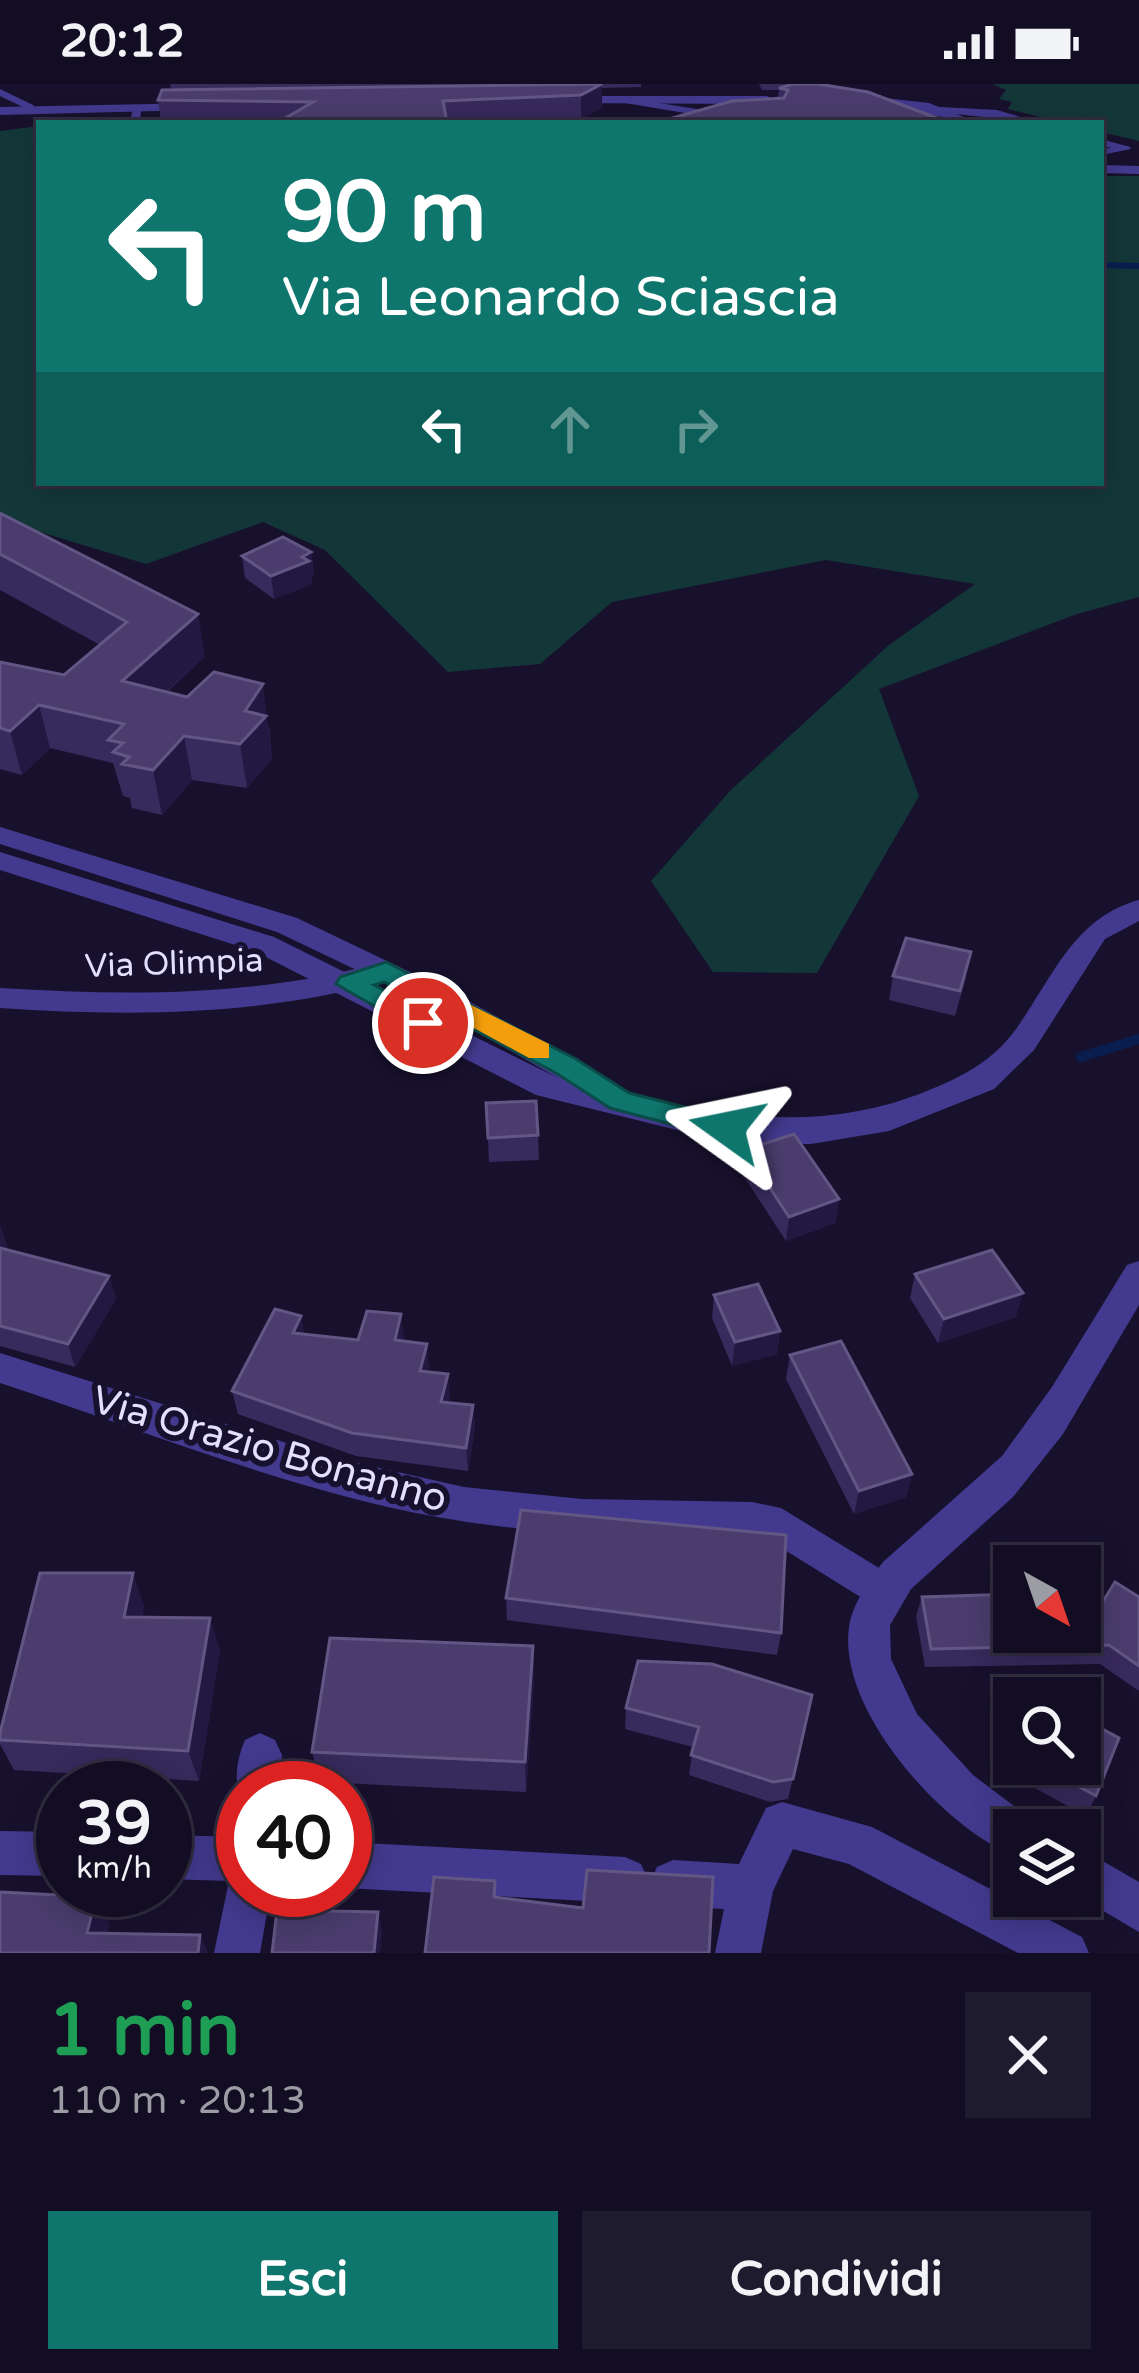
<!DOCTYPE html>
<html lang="it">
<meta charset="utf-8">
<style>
:root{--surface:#120d22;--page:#1f1b2f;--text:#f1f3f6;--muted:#9c9ca5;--line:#312d40;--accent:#0f766e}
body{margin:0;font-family:"Varela Round",sans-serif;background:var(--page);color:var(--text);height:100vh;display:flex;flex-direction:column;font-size:45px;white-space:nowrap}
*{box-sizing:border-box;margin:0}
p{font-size:39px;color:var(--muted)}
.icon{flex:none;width:66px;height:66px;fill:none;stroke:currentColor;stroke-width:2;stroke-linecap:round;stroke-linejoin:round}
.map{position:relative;height:1869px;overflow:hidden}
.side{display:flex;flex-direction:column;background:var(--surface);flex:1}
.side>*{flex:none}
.banner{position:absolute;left:36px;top:36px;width:1068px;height:366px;border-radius:0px;box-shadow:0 6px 30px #0003,0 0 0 3px var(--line);background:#0f766e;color:#fff;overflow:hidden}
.needle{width:78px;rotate:140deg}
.buttons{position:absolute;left:993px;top:1461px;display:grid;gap:24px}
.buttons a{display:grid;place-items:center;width:108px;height:108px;border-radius:0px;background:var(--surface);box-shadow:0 6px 30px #0003,0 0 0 3px var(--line);font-size:60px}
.speed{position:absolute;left:36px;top:1677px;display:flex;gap:24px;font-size:60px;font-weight:700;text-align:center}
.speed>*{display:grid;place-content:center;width:156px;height:156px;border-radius:50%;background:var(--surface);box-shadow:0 6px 30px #0003,0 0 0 3px var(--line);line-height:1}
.speed small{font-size:30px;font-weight:400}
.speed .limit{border:18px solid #d22;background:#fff;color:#111}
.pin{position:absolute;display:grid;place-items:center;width:102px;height:102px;color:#fff;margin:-51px;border:6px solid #fff;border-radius:50%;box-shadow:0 3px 12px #0007}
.me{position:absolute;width:132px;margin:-66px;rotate:282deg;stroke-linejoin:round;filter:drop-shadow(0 0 9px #0008)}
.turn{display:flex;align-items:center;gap:42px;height:252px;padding:0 48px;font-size:54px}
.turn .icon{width:156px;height:156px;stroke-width:2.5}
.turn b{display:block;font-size:84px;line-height:102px}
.lanes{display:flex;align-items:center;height:114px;padding:0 48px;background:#0003;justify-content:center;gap:60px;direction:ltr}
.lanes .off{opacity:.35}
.round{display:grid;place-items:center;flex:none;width:126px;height:126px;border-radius:0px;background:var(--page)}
.summary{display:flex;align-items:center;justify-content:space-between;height:204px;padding:0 48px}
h1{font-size:72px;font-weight:700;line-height:90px;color:#1e9e55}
.primary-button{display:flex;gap:24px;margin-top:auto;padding:24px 48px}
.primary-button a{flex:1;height:138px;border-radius:0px;background:var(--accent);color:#fff;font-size:48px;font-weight:700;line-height:138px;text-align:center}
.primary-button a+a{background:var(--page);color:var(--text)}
.status{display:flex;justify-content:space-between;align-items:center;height:84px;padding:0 60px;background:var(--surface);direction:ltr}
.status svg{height:33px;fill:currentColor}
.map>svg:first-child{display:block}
</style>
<div class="status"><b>20:12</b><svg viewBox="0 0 49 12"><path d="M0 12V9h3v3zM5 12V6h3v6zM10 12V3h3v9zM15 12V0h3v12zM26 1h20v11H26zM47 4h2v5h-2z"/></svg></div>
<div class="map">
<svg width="1139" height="1869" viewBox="0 0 1139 1869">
<rect width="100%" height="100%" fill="#18112e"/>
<g fill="#133739">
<polygon points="993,0 1139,0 1139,57 1101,48 1101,39 1066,39 1008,25 1012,18 999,15 1006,6"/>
<polygon points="39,42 39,399 1101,399 1101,92 1139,92 1139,513 1077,530 879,605 919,712 817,889 713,888 651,797 730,707 889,561 975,500 826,476 612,518 540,580 448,588 325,466 263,438 146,480 0,436 0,47"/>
</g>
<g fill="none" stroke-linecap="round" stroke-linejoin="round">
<polyline stroke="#091e4f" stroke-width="6" points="1101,181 1139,182"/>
<polyline stroke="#091e4f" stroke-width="10" points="1081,973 1139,955"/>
<g fill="#433a8f" fill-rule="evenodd">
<polygon points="0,5 33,21 35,23 27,25 0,12"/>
<polygon points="622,13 715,28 720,31 715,34 619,18"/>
<polygon points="133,23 141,25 140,39 130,39"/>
<polygon points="940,23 997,26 1040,39 937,28"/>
<polygon points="1101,55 1130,63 1131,65 1101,71 1101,65 1111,64 1101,61"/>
</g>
<g fill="#433a8f" fill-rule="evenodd">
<polygon points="857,11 929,19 979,39 852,18"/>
<polygon points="563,12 767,12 774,16 767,20 558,19"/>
<polygon points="203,19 198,26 0,31 0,23"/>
<polygon points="1101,81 1139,82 1139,90 1101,89"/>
<path d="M386,877l15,10 -5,7c-131,38 -260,39 -396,30v-20c131,8 259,9 386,-27z"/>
<path d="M0,1269l331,104 133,30 118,12 170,3 29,6 116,71 6,13 -6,13 -14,6 -111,-69 -20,-4c-95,-2 -190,-2 -285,-16 -159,-24 -315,-89 -467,-139z"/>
<path d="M260,1649l15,7 7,15 -2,33h-37v16c-10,-21 -7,-43 2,-64z"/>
<polygon points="782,1718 872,1743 1082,1853 1089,1869 1018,1869 849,1780 793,1765 773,1807 761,1869 715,1869 724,1825 673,1822 657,1815 650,1799 657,1783 673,1776 739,1780 766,1724"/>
<polygon points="0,1747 63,1748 63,1792 0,1791"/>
<polygon points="165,1751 243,1753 243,1806 271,1806 260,1869 214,1869 229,1797 165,1795"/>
<polygon points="345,1758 625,1773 641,1780 648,1796 641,1812 625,1819 345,1804"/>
</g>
<g fill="#433a8f" fill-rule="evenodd">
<path d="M0,743l297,91 159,76 160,89 4,10c106,25 203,40 307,-2 35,-14 66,-30 89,-62 36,-50 58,-112 123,-129v21l-34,18 -71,111 -40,39 -105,42 -78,13h-43l-75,-10 -157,-39 -282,-144 -254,-81v-18l274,85 284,141 -122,-70 -159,-76 -277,-88z"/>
<path d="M1139,1177v44l-76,129 -50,63 -102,92 -21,36 1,34 26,55 56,61 57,43 5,12h-21v26c-71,-29 -177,-146 -165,-229 3,-22 20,-47 34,-65l119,-106 50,-69 75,-122z"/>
<polygon points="1080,1764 1139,1798 1139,1848 1078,1812"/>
</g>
</g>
<g fill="#372a5c">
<polygon points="170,0 641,0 641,3 602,4 602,24 581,35 499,39 161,39 158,16 171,6"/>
<polygon points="759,0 818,0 868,8 778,14 779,6 762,6"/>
<polygon points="0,429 205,572 167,608 269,643 272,675 247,704 192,696 162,731 132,724 130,714 123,712 113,679 50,664 22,691 0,685 0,578 64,591 100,561 0,506"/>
<polygon points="311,468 314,491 311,492 312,500 274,515 245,494 242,472"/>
<polygon points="893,892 966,893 955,932 889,916"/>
<polygon points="486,1019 538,1051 539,1076 489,1078"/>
<polygon points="745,1066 839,1115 835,1139 786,1157 743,1091"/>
<polygon points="0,1142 8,1165 109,1192 116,1215 75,1283 0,1262"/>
<polygon points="915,1190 1016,1233 938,1259 910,1214"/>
<polygon points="714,1211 780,1247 777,1270 732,1282 712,1234"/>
<polygon points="401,1230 403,1257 427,1260 428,1288 450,1314 449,1318 473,1321 475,1344 468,1387 356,1372 238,1330 232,1307 301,1232 304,1250 358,1256"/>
<polygon points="790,1271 912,1390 906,1413 854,1430 786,1295"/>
<polygon points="922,1513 1082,1551 1139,1513 1139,1607 1100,1580 925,1583 916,1532"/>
<polygon points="506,1514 781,1549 777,1571 507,1536"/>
<polygon points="144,1522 142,1533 220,1566 199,1697 14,1686 0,1660 0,1649"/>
<polygon points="533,1562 534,1594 526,1708 320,1698 312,1668"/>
<polygon points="812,1611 788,1715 770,1718 689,1691 693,1663 625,1645 626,1624"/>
<polygon points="1016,1680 1080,1680 1096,1712 1086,1732 1011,1691"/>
</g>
<g fill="#231842">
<polygon points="602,0 602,24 581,35 581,11"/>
<polygon points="311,468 314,491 311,492 312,500 274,515 271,492"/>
<polygon points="198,530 205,572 131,640 122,597"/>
<polygon points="263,600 272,675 247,704 240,660 245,627"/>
<polygon points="39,621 50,664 22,691 10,647"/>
<polygon points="184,652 192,696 162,731 153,686"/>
<polygon points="839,1115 835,1139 786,1157 789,1133"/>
<polygon points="0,1142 8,1165 0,1177"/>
<polygon points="109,1192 116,1215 75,1283 68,1260"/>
<polygon points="1023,1209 1016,1233 938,1259 944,1235"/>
<polygon points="401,1230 404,1254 398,1280 395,1256"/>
<polygon points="301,1232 305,1256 293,1249"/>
<polygon points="780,1247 777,1270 732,1282 735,1258"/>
<polygon points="427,1260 429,1283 422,1311 420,1287"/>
<polygon points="448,1290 450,1314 443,1341 441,1318"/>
<polygon points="473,1321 475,1344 468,1387 466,1364"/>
<polygon points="912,1390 906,1413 854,1430 859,1407"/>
<polygon points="133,1489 144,1522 135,1565 124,1533"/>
<polygon points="210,1534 220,1566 199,1697 188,1667"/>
<polygon points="533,1562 534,1594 526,1708 525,1678"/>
<polygon points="96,1813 110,1840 103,1869 87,1849"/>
<polygon points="378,1828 382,1847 380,1869 374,1869"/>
<polygon points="200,1851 208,1869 198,1869"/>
</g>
<g fill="#4a3d6e" stroke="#625684" stroke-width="3">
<polygon points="602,0 581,11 443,17 447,39 277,39 313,18 158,16 162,6"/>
<polygon points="794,0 818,0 868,8 950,39 655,39 732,17 784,14 788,6 779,4"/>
<polygon points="0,429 198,530 122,597 187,613 214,588 263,600 245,627 266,632 240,660 184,652 153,686 122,680 129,673 113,668 123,659 108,656 124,640 39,621 10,647 0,644 0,578 64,591 127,538 0,470"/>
<polygon points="283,453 311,468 302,473 309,477 271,492 242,472"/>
<polygon points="906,854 971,868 960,907 893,892"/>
<polygon points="536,1017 538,1051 488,1054 486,1019"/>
<polygon points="794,1050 839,1115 789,1133 745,1066"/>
<polygon points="0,1164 109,1192 68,1260 0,1242"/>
<polygon points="992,1166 1023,1209 944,1235 915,1190"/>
<polygon points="758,1200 780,1247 735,1258 714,1211"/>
<polygon points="275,1225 301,1232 293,1249 358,1256 367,1227 401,1230 395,1256 427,1260 420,1287 448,1290 441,1318 473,1321 466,1364 352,1349 232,1307"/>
<polygon points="841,1257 912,1390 859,1407 790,1271"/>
<polygon points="521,1426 786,1451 781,1549 506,1514"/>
<polygon points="40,1489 133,1489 124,1533 210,1534 188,1667 0,1656 0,1649"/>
<polygon points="1115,1498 1139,1513 1139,1582 1109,1561 931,1565 922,1513 1014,1510 1014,1548 1080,1548 1080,1544 1082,1551"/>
<polygon points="330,1554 533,1562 525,1678 312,1668"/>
<polygon points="638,1577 712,1580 812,1611 793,1695 773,1698 691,1671 699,1643 626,1624"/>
<polygon points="1080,1633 1119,1654 1096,1712 1037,1680 1080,1680"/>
<polygon points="587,1786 713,1793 709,1869 425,1869 434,1793 495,1797 494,1813 583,1824"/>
<polygon points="0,1808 96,1813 87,1849 200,1851 198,1869 0,1869"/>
<polygon points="277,1826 378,1828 374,1869 272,1869"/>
</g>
<polygon fill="#0f766e" stroke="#0a4d48" stroke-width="3" points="386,878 576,975 629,1009 737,1036 741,1044 727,1055 610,1024 556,989 384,898 374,901 433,932 433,945 414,945 336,900 340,893"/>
<polygon fill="#f59e0b" points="451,911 549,960 549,974 529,974 441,926 441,913"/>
<g text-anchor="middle" stroke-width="12" stroke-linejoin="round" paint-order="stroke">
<g font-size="33" fill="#e4deff" stroke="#18112e">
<text transform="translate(174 878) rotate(-2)" y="12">Via Olimpia</text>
</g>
<g font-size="39" fill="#e4deff" stroke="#18112e">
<text transform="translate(270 1364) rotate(16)" y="14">Via Orazio Bonanno</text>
</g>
</g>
</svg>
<div class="buttons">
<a><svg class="needle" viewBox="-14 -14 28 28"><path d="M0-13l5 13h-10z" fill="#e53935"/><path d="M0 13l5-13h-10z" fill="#9c9ca5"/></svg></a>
<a><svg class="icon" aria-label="search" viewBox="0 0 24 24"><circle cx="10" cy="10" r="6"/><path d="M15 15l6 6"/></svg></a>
<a><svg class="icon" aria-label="layers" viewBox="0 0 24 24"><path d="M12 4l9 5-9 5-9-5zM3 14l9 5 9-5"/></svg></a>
</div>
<div class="speed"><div>39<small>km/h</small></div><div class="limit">40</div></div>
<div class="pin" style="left:423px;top:939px;background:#d93025"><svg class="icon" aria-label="arrive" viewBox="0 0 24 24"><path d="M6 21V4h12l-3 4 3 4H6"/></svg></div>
<svg class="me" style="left:727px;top:1044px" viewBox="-20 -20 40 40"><path d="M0-17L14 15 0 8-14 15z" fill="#0f766e" stroke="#fff" stroke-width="4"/></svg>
<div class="banner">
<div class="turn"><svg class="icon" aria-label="left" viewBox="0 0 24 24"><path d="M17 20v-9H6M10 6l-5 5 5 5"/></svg><div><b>90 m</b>Via Leonardo Sciascia</div></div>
<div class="lanes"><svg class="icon" aria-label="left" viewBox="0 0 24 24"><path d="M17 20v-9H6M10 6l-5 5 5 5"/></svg><svg class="icon off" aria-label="ahead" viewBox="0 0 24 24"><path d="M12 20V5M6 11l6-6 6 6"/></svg><svg class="icon off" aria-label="right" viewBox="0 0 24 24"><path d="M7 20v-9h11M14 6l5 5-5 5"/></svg></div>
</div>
</div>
<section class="side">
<div class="summary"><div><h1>1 min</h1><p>110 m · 20:13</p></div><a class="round"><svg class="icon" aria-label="close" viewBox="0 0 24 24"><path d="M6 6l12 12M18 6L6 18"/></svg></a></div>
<div class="primary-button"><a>Esci</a><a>Condividi</a></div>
</section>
